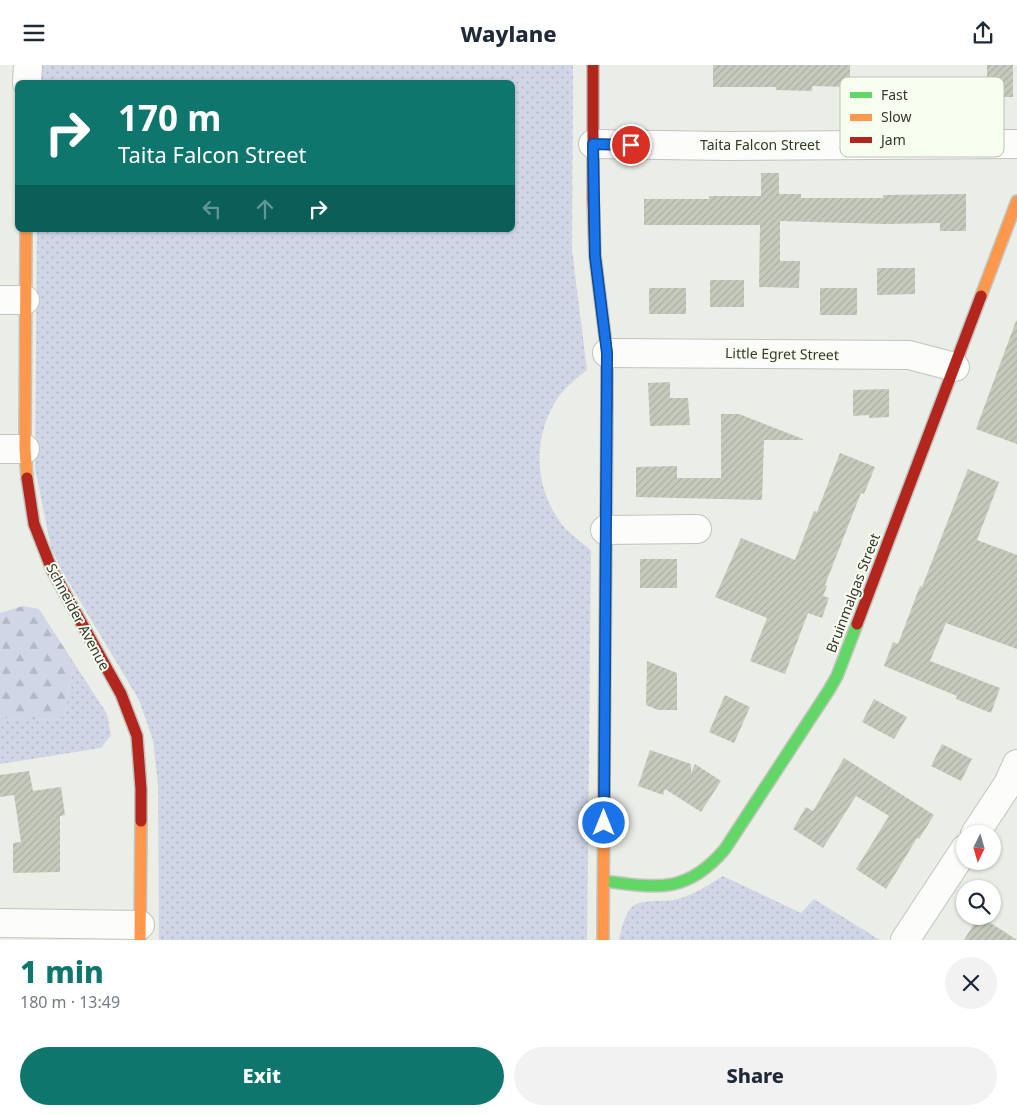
<!DOCTYPE html>
<meta charset="utf-8">
<style>
:root{--surface:#fff;--page:#f2f2f3;--text:#1f2937;--muted:#747a83;--accent:#0f766e}
body{margin:0;font-family:"Noto Sans",sans-serif;background:var(--page);color:var(--text);height:100vh;display:flex;flex-direction:column;font-size:19px;white-space:nowrap}
*{box-sizing:border-box;margin:0}
p{font-size:16px;color:var(--muted)}
.icon{flex:none;width:28px;height:28px;fill:none;stroke:currentColor;stroke-width:2;stroke-linecap:round;stroke-linejoin:round}
.map{position:relative;height:875px;overflow:hidden}
.drawer{display:flex;flex-direction:column;background:var(--surface);flex:1}
.drawer>*{flex:none}
.top-card{position:absolute;left:15px;top:15px;width:500px;height:152px;border-radius:8px;box-shadow:0 1px 4px #0004;background:#0f766e;color:#fff;overflow:hidden}
.needle{width:32px;rotate:185deg}
.fabs{position:absolute;left:956px;top:760px;display:grid;gap:10px}
.fabs a{display:grid;place-items:center;width:45px;height:45px;border-radius:50%;background:var(--surface);box-shadow:0 1px 4px #0004;font-size:25px}
.pin{position:absolute;display:grid;place-items:center;width:42px;height:42px;color:#fff;margin:-21px;border:2px solid #fff;border-radius:50%;box-shadow:0 1px 5px #0007}
.me{position:absolute;width:55px;margin:-28px;rotate:0deg;stroke-linejoin:round;filter:drop-shadow(0 0 4px #0008)}
.turn{display:flex;align-items:center;gap:18px;height:105px;padding:0 20px;font-size:22px}
.turn .icon{width:65px;height:65px;stroke-width:2.5}
.turn b{display:block;font-size:35px;line-height:42px}
.lanes{display:flex;align-items:center;height:48px;padding:0 20px;background:#0003;justify-content:center;gap:25px;direction:ltr}
.lanes .off{opacity:.35}
.round{display:grid;place-items:center;flex:none;width:52px;height:52px;border-radius:26px;background:var(--page)}
.headline{display:flex;align-items:center;justify-content:space-between;height:85px;padding:0 20px}
h1{font-size:30px;font-weight:800;line-height:38px;color:var(--accent)}
.button{display:flex;gap:10px;margin-top:auto;padding:10px 20px}
.button a{flex:1;height:58px;border-radius:30px;background:var(--accent);color:#fff;font-size:20px;font-weight:800;line-height:58px;text-align:center}
.button a+a{background:var(--page);color:var(--text)}
header{display:flex;justify-content:space-between;align-items:center;height:65px;padding:0 20px;background:var(--surface);font-size:22px;font-weight:800}
.map>svg:first-child{display:block}
</style>
<header><svg class="icon" aria-label="menu" viewBox="0 0 24 24"><path d="M4 6h16M4 12h16M4 18h16"/></svg>Waylane<svg class="icon" aria-label="share" viewBox="0 0 24 24"><path d="M12 15V3M7 8l5-5 5 5M5 13v7h14v-7"/></svg></header>
<div class="map">
<svg width="1017" height="875" viewBox="0 0 1017 875">
<defs>
<pattern id="grass-dots" width="8" height="8" patternUnits="userSpaceOnUse" patternTransform="scale(1.25)"><rect width="8" height="8" fill="#d0d6e6"/><path d="M2 2h.1M6 6h.1" fill="none" stroke="#b3b8c6" stroke-width="1.8" stroke-linecap="round"/></pattern>
<pattern id="forest-firs" width="22" height="20" patternUnits="userSpaceOnUse" patternTransform="scale(1.25)"><rect width="22" height="20" fill="#d0d6e6"/><path d="M5 1l3.5 6h-7zM16 11l3.5 6h-7z" fill="#b3b8c6"/></pattern>
<pattern id="building-hatch" width="6" height="6" patternUnits="userSpaceOnUse" patternTransform="scale(1.25)"><rect width="6" height="6" fill="#c5cabd"/><path d="M-1 1l2-2M0 6l6-6M5 7l2-2" fill="none" stroke="#aaaea3"/></pattern>
</defs>
<rect width="100%" height="100%" fill="#eaeee6"/>
<g fill="url(#grass-dots)">
<path d="M38,0h535l-1,185 15,120c-10,8 -20,16 -28,26 -26,38 -26,88 1,126 8,11 20,19 31,28l-4,390h-428l-1,-155 -5,-45 -14,-40 -77,-129 -11,-23 -16,-80 2,-238h475v-147h-474z"/>
<polygon points="74,598 107,649 111,670 101,683 0,699 0,653 55,655 64,651"/>
<path d="M723,811l78,37 13,-14 66,41h-261c2,-10 5,-25 13,-33 7,-8 31,-5 42,-7 18,-4 33,-14 49,-24z"/>
</g>
<polygon fill="url(#forest-firs)" points="23,541 39,544 74,598 64,651 55,655 0,653 0,548"/>
<g fill="url(#building-hatch)">
<polygon points="713,0 850,0 850,22 812,21 812,26 776,25 776,22 713,22"/>
<polygon points="987,0 1013,0 1013,32 982,32 983,12 987,12"/>
<polygon points="761,108 779,108 779,129 801,129 801,133 883,133 883,130 966,129 966,166 940,166 940,158 884,159 780,156 780,196 800,196 799,223 759,222 760,160 644,160 644,134 709,134 709,131 761,131"/>
<polygon points="877,203 915,203 915,229 877,230"/>
<rect x="710" y="215" width="34" height="27"/>
<rect x="649" y="223" width="37" height="26"/>
<rect x="820" y="223" width="37" height="27"/>
<polygon points="1016,256 1017,256 1017,379 976,364"/>
<polygon points="670,317 670,333 688,333 690,360 650,361 648,318"/>
<polygon points="889,324 889,352 869,353 869,350 853,351 853,325"/>
<polygon points="721,349 739,349 803,374 803,375 764,375 762,435 636,432 636,402 677,401 677,413 721,413"/>
<polygon points="840,388 875,402 864,429 861,428 825,520 827,521 823,531 829,533 822,553 808,548 785,609 750,596 767,553 715,532 741,473 795,495 814,446 817,447"/>
<polygon points="968,404 999,417 977,475 1017,490 1017,584 946,558 930,596 1000,623 991,648 956,634 957,631 884,601 893,577 898,579 920,521 922,522"/>
<rect x="640" y="494" width="37" height="29"/>
<polygon points="647,596 677,608 677,645 658,645 646,640"/>
<polygon points="725,630 750,642 734,678 709,667"/>
<polygon points="874,634 907,652 894,674 862,657"/>
<polygon points="942,679 972,694 961,716 931,701"/>
<polygon points="650,685 691,699 691,708 695,699 721,716 701,747 665,724 663,730 638,721"/>
<polygon points="844,693 934,750 919,774 917,773 886,824 856,804 889,751 856,731 823,783 793,764 806,742 813,746"/>
<polygon points="29,706 33,726 61,722 65,750 60,751 60,807 13,808 13,778 21,777 14,730 0,732 0,710"/>
<polygon points="979,851 980,851 1017,875 964,875"/>
</g>
<g fill="none" stroke-linecap="round" stroke-linejoin="round">
<defs>
<g id="street">
<polyline points="27,18 28,0"/>
<polyline points="593,79 727,81 1017,79"/>
<polyline points="0,235 25,235"/>
<polyline points="607,288 909,290 955,302"/>
<polyline points="0,384 25,384"/>
<polyline points="605,465 697,464"/>
<polyline points="975,769 1008,719 1017,699"/>
<polyline points="0,858 140,860"/>
<polyline points="905,875 965,784"/>
</g>
<g id="fast">
<polyline points="604,709 607,344"/>
<path d="M604,816c54,7 83,13 121,-32l104,-159 8,-14 20,-52"/>
</g>
<g id="slow">
<polyline points="26,165 25,384 27,413"/>
<polyline points="981,231 1017,136"/>
<polyline points="140,875 141,756"/>
<polyline points="603,875 604,709"/>
</g>
<g id="jam">
<polyline points="593,0 593,134 595,191 607,288 607,344"/>
<polyline points="27,413 34,459 52,505 121,629 137,671 141,724 141,756"/>
<polyline points="857,559 981,231"/>
</g>
</defs>
<use href="#street" stroke="#c2c5bf" stroke-width="30"/>
<use href="#fast" stroke="#c2c5bf" stroke-width="14"/>
<use href="#slow" stroke="#c2c5bf" stroke-width="14"/>
<use href="#jam" stroke="#c2c5bf" stroke-width="14"/>
<use href="#street" stroke="#fcfcfb" stroke-width="28"/>
<use href="#fast" stroke="#63d668" stroke-width="11"/>
<use href="#slow" stroke="#ff974d" stroke-width="11"/>
<use href="#jam" stroke="#b3261e" stroke-width="11"/>
</g>
<g fill="none" stroke-linecap="round" stroke-linejoin="round">
<defs>
<polyline id="route" points="604,758 607,288 595,191 593,79 631,80"/>
</defs>
<use href="#route" stroke="#114b97" stroke-width="12"/>
<use href="#route" stroke="#1a73e8" stroke-width="9"/>
</g>
<g text-anchor="middle" stroke-width="4" stroke-linejoin="round" paint-order="stroke">
<g font-size="14" fill="#353732" stroke="#f8feef">
<text x="760" y="85">Taita Falcon Street</text>
<text transform="translate(782 289) rotate(1)" y="5">Little Egret Street</text>
<text transform="translate(853 528) rotate(-69)" y="5">Bruinmalgas Street</text>
<text transform="translate(78 552) rotate(62)" y="5">Schneider Avenue</text>
</g>
</g>
<rect x="840" y="12" width="164" height="80" rx="8" fill="#f8feef" stroke="#bec2b6" stroke-width="1"/>
<rect x="850" y="27" width="22" height="6" fill="#63d668"/>
<rect x="850" y="49" width="22" height="7" fill="#ff974d"/>
<rect x="850" y="72" width="22" height="6" fill="#b3261e"/>
<g font-size="14" fill="#353732">
<text x="881" y="35">Fast</text>
<text x="881" y="57">Slow</text>
<text x="881" y="80">Jam</text>
</g>
</svg>
<div class="fabs">
<a><svg class="needle" viewBox="-14 -14 28 28"><path d="M0-13l5 13h-10z" fill="#e53935"/><path d="M0 13l5-13h-10z" fill="#747a83"/></svg></a>
<a><svg class="icon" aria-label="search" viewBox="0 0 24 24"><circle cx="10" cy="10" r="6"/><path d="M15 15l6 6"/></svg></a>
</div>
<div class="pin" style="left:631px;top:80px;background:#d93025"><svg class="icon" aria-label="arrive" viewBox="0 0 24 24"><path d="M6 21V4h12l-3 4 3 4H6"/></svg></div>
<svg class="me" style="left:604px;top:758px" viewBox="-20 -20 40 40"><circle r="17" fill="#1a73e8" stroke="#fff" stroke-width="3"/><path d="M0-11L8 9 0 5-8 9z" fill="#fff"/></svg>
<div class="top-card">
<div class="turn"><svg class="icon" aria-label="right" viewBox="0 0 24 24"><path d="M7 20v-9h11M14 6l5 5-5 5"/></svg><div><b>170 m</b>Taita Falcon Street</div></div>
<div class="lanes"><svg class="icon off" aria-label="left" viewBox="0 0 24 24"><path d="M17 20v-9H6M10 6l-5 5 5 5"/></svg><svg class="icon off" aria-label="ahead" viewBox="0 0 24 24"><path d="M12 20V5M6 11l6-6 6 6"/></svg><svg class="icon" aria-label="right" viewBox="0 0 24 24"><path d="M7 20v-9h11M14 6l5 5-5 5"/></svg></div>
</div>
</div>
<section class="drawer">
<div class="headline"><div><h1>1 min</h1><p>180 m · 13:49</p></div><a class="round"><svg class="icon" aria-label="close" viewBox="0 0 24 24"><path d="M6 6l12 12M18 6L6 18"/></svg></a></div>
<div class="button"><a>Exit</a><a>Share</a></div>
</section>
